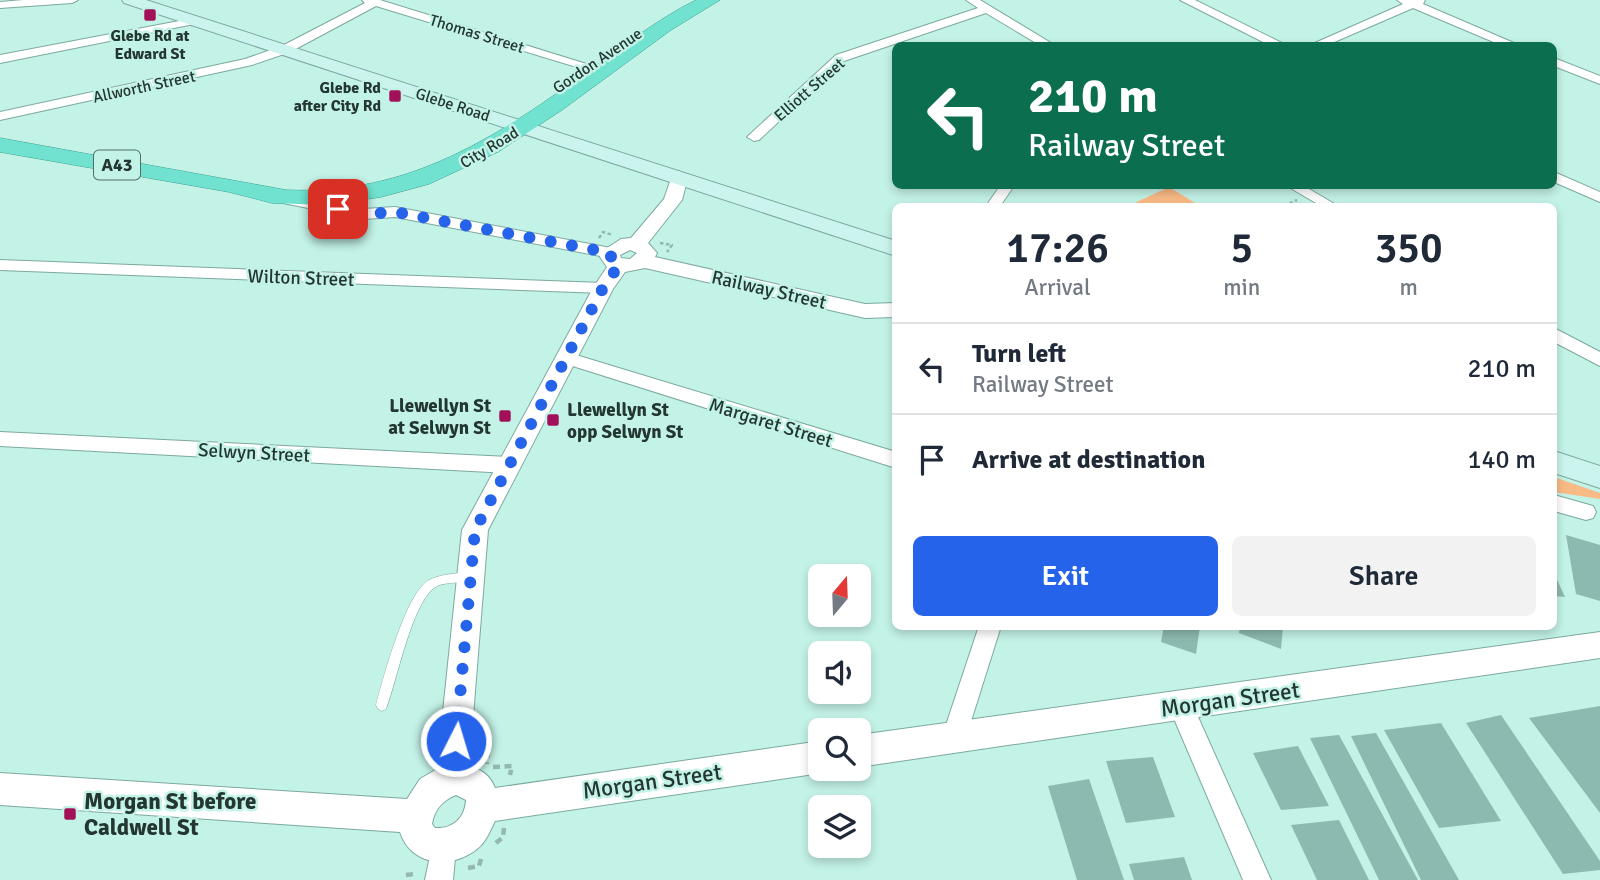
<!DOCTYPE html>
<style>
:root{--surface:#fff;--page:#f2f2f3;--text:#1f2937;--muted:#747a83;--line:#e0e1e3;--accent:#2563eb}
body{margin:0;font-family:Signika,sans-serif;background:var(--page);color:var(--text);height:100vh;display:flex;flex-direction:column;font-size:26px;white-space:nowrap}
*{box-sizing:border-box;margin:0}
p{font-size:23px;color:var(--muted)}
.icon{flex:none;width:38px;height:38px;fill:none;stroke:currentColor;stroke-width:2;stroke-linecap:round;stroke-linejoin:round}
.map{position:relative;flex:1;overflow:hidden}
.sheet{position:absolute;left:892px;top:203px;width:665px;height:427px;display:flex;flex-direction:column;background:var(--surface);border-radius:10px;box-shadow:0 4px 10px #0003}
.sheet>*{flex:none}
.top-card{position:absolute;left:892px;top:42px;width:665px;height:147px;border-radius:10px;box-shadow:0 4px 10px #0003;background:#0b6e4f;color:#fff;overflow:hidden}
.needle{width:46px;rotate:19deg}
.buttons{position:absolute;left:808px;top:564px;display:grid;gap:14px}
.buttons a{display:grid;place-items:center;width:63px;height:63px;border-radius:10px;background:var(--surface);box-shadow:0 4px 10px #0003;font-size:35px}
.pin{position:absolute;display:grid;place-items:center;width:60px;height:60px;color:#fff;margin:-30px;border-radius:14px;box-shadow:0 4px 10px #0006}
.me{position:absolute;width:77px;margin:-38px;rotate:5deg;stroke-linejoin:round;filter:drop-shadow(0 0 5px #0008)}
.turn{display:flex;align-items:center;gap:24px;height:147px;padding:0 21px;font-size:32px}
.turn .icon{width:91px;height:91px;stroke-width:2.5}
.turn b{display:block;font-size:49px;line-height:60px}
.eta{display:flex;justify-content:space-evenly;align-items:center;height:119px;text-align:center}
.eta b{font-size:42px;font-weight:600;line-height:49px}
.primary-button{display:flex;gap:14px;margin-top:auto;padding:14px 21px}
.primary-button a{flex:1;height:80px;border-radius:10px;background:var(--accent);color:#fff;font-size:28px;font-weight:600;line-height:80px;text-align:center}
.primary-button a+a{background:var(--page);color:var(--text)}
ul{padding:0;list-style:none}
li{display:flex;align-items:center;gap:21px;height:91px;padding:0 21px;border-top:2px solid var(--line)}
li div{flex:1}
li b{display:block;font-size:26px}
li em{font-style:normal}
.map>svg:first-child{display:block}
</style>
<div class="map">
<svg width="1600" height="880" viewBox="0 0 1600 880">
<rect width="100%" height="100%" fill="#c3f2e7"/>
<g fill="#faba86">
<polygon points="1169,187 1200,206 1128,206"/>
<polygon points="1554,477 1600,493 1600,499 1554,492"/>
</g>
<g fill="#8dbab0">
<polygon points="1566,535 1600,545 1600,601 1576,594"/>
<polygon points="1554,573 1565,597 1554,596"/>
<polygon points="1164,626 1200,626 1196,654 1161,642"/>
<polygon points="1240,626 1283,626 1281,649 1239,633"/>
<polygon points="1600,706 1600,813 1529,718"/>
<polygon points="1501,715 1600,861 1600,870 1563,874 1466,723"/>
<polygon points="1441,723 1501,821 1439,828 1384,730"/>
<polygon points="1376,733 1459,880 1421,880 1351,736"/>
<polygon points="1339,735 1418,880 1379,880 1310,738"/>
<polygon points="1298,746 1329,806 1281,810 1253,753"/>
<polygon points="1153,757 1175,817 1126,823 1106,761"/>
<polygon points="1089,779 1124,880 1077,880 1048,786"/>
<polygon points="1339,820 1369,880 1317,880 1291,825"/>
<polygon points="1184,857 1192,880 1134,880 1129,864"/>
</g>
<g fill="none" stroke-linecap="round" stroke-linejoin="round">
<defs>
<path id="service" d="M467,572l4,2 1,3 -1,3c-11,4 -28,1 -37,8 -23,18 -37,93 -48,121l-4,2 -4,-2 -2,-4c7,-26 30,-113 53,-125 12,-6 26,-6 38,-8z"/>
<g id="minor">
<polygon points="23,0 78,0 72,3 0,8 0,2"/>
<polygon points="362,0 380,0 593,66 591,69 583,69 376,6 290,52 252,65 0,120 0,112 245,59 282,46 365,3"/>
<polygon points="966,0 980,0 1056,46 1041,46 986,13 844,61 759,140 754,141 747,137 836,55 978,8"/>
<polygon points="1180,0 1195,0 1288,46 1271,46"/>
<polygon points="1397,0 1425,0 1423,4 1521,46 1503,46 1413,8 1325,46 1308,46 1403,4"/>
<polygon points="195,18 201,21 199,23 0,63 0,55"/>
<polygon points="1554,58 1600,76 1600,84 1554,66"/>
<polygon points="1554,172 1600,192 1600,202 1554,182"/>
<polygon points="1000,186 1014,186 1000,206 986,206"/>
<polygon points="1287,186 1304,186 1338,206 1321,206"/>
<polygon points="288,196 364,209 395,207 611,248 619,253 611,258 395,217 364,219 283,203 281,200"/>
<polygon points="0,260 603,283 611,288 603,293 0,270"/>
<polygon points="1554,328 1600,352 1600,366 1554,342"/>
<polygon points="566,352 896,452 896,468 560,362 557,358 560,354"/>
<polygon points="0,432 509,457 516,460 519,465 516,470 509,473 0,446"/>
<polygon points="1554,495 1593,506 1596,512 1593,518 1586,520 1554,511"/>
<polygon points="979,626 1001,626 966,737 963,746 954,749 945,746 942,737"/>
<polygon points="1181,695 1190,699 1271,880 1243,880 1169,707 1172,699"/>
<polygon points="443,833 452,837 456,846 453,880 425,880 434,837"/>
</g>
<g id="tertiary">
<path d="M679,171l9,6 -6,23 -34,43 9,10 -2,4 210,47 31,-1v14l-31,1 -220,-50 -20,4 -12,17 -125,241 -19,236c13,4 21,9 26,22l326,-47v27h11l-11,5 -326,48c-5,10 -9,21 -18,28 -26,21 -66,17 -77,-17l-400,-27v-32l407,26 13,-20 17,-10 25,-239 131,-242 14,-21 -7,-10 1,-5 20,-13 10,-1 33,-39 9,-26zM630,250l7,3 -7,6 -9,-1 -1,-3zM456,795l10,5c-1,18 -13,29 -31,28l-3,-4c2,-14 11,-24 24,-29z"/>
<polygon points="1600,632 1600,658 859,767 859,735"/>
</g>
<g id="secondary">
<polygon points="122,0 146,0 896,241 896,256 124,3"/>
<polygon points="1554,451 1600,466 1600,488 1554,473"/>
</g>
<path id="trunk" d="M696,0h24l-49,30 -109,80 -64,42 -69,32 -48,13 -55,8 -54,-2 -43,-11 -229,-40v-14l286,52c124,6 212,-54 308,-123 33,-24 66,-49 102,-67z"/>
</defs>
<use href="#service" stroke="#7ca99f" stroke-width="1"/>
<use href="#minor" stroke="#7ca99f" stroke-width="2"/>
<use href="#tertiary" stroke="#7ca99f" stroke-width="2"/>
<use href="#secondary" stroke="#7ca99f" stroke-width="2"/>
<use href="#trunk" stroke="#3ea190" stroke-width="1"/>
<g stroke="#92b8af" stroke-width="2.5" stroke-dasharray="3.5 2.5" stroke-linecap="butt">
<polyline points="1284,206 1297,200"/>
<polyline points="599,238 603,232 613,235"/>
<polyline points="660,243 672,245 667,252"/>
</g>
<g stroke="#92b8af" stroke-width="4.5" stroke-dasharray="7 4.5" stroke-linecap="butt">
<polyline points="480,738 489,737 487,764"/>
<polyline points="493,767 512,766 510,775"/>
<polyline points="496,843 503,837 504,828"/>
<polyline points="468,868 479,866 481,859"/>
<polyline points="406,875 414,874"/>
</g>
<use href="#service" fill="#fff" fill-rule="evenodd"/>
<use href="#minor" fill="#fff" fill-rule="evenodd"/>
<use href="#tertiary" fill="#fff" fill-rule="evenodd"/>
<use href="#secondary" fill="#caf4ed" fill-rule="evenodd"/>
<use href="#trunk" fill="#70e2cf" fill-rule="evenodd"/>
</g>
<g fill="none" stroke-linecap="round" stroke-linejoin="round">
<polyline stroke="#2563eb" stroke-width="12" stroke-dasharray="0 21.6" points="338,209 364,214 395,212 611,253 611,259 619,265 603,288 475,530 456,741"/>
</g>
<g fill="#a21157" stroke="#c3f2e7" stroke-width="2.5">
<rect x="143" y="8" width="14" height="14" rx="3.5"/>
<rect x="388" y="89" width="14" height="14" rx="3.5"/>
<rect x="498" y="409" width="14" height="14" rx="3.5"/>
<rect x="546" y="413" width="14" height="14" rx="3.5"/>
<rect x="63" y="807" width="14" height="14" rx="3.5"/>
</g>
<g text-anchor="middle" stroke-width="5" stroke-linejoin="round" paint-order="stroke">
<g font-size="16" fill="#233632" stroke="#c3f2e7">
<text transform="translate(477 33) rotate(17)" y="6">Thomas Street</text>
<text transform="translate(597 60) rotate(-34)" y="6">Gordon Avenue</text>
<text transform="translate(144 86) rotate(-12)" y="6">Allworth Street</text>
<text transform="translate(809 89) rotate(-41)" y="6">Elliott Street</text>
<text transform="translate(453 104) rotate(18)" y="6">Glebe Road</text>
<text transform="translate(489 147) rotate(-31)" y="6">City Road</text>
</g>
<g font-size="16" font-weight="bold" fill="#233632" stroke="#c3f2e7">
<text x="150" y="41">Glebe Rd at<tspan x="150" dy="18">Edward St</tspan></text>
<text x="381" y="93" text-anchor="end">Glebe Rd<tspan x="381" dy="18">after City Rd</tspan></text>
</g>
<rect fill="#c3f2e7" stroke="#536e68" stroke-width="2" x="94" y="150.5" width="46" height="29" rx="5"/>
<g font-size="18" font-weight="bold" fill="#233632">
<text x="117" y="171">A43</text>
</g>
<g font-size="19" fill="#233632" stroke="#c3f2e7">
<text transform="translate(301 277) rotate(2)" y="7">Wilton Street</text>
<text transform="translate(769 289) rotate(13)" y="7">Railway Street</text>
<text transform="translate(771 422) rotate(17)" y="7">Margaret Street</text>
<text transform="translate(254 452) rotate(3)" y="7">Selwyn Street</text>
</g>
<g font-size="19" font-weight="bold" fill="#233632" stroke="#c3f2e7" text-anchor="end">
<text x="491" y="412">Llewellyn St<tspan x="491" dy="22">at Selwyn St</tspan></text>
<text x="567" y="416" text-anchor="start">Llewellyn St<tspan x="567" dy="22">opp Selwyn St</tspan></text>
</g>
<g font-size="23" fill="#233632" stroke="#c3f2e7">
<text transform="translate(1230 699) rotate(-8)" y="8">Morgan Street</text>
<text transform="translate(652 781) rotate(-8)" y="8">Morgan Street</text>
</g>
<g font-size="23" font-weight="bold" fill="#233632" stroke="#c3f2e7" text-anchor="start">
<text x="84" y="809">Morgan St before<tspan x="84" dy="26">Caldwell St</tspan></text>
</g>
</g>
</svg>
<div class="buttons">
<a><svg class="needle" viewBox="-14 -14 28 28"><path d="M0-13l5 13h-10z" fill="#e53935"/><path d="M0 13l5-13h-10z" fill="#747a83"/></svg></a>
<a><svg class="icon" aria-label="sound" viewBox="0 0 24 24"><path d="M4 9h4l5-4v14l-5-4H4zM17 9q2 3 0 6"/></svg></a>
<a><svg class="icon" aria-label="search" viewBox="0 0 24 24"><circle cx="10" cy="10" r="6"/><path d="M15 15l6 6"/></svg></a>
<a><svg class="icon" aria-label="layers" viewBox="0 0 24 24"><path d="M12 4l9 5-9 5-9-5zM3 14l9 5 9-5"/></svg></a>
</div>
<div class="pin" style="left:338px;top:209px;background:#d93025"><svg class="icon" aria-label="arrive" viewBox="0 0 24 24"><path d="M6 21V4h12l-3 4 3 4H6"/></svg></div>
<svg class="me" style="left:456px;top:741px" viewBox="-20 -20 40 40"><circle r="17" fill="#2563eb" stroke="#fff" stroke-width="3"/><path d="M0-11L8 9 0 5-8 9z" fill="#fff"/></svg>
<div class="top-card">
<div class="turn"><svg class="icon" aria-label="left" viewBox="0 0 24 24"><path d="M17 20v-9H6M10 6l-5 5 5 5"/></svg><div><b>210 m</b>Railway Street</div></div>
</div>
<section class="sheet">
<div class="eta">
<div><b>17:26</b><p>Arrival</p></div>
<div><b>5</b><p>min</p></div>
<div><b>350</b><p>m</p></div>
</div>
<ul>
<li><svg class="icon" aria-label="left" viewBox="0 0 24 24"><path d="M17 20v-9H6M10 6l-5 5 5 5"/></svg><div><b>Turn left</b><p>Railway Street</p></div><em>210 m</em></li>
<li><svg class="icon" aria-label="arrive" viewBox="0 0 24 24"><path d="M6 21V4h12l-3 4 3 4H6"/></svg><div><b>Arrive at destination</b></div><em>140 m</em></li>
</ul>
<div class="primary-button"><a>Exit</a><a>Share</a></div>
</section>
</div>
